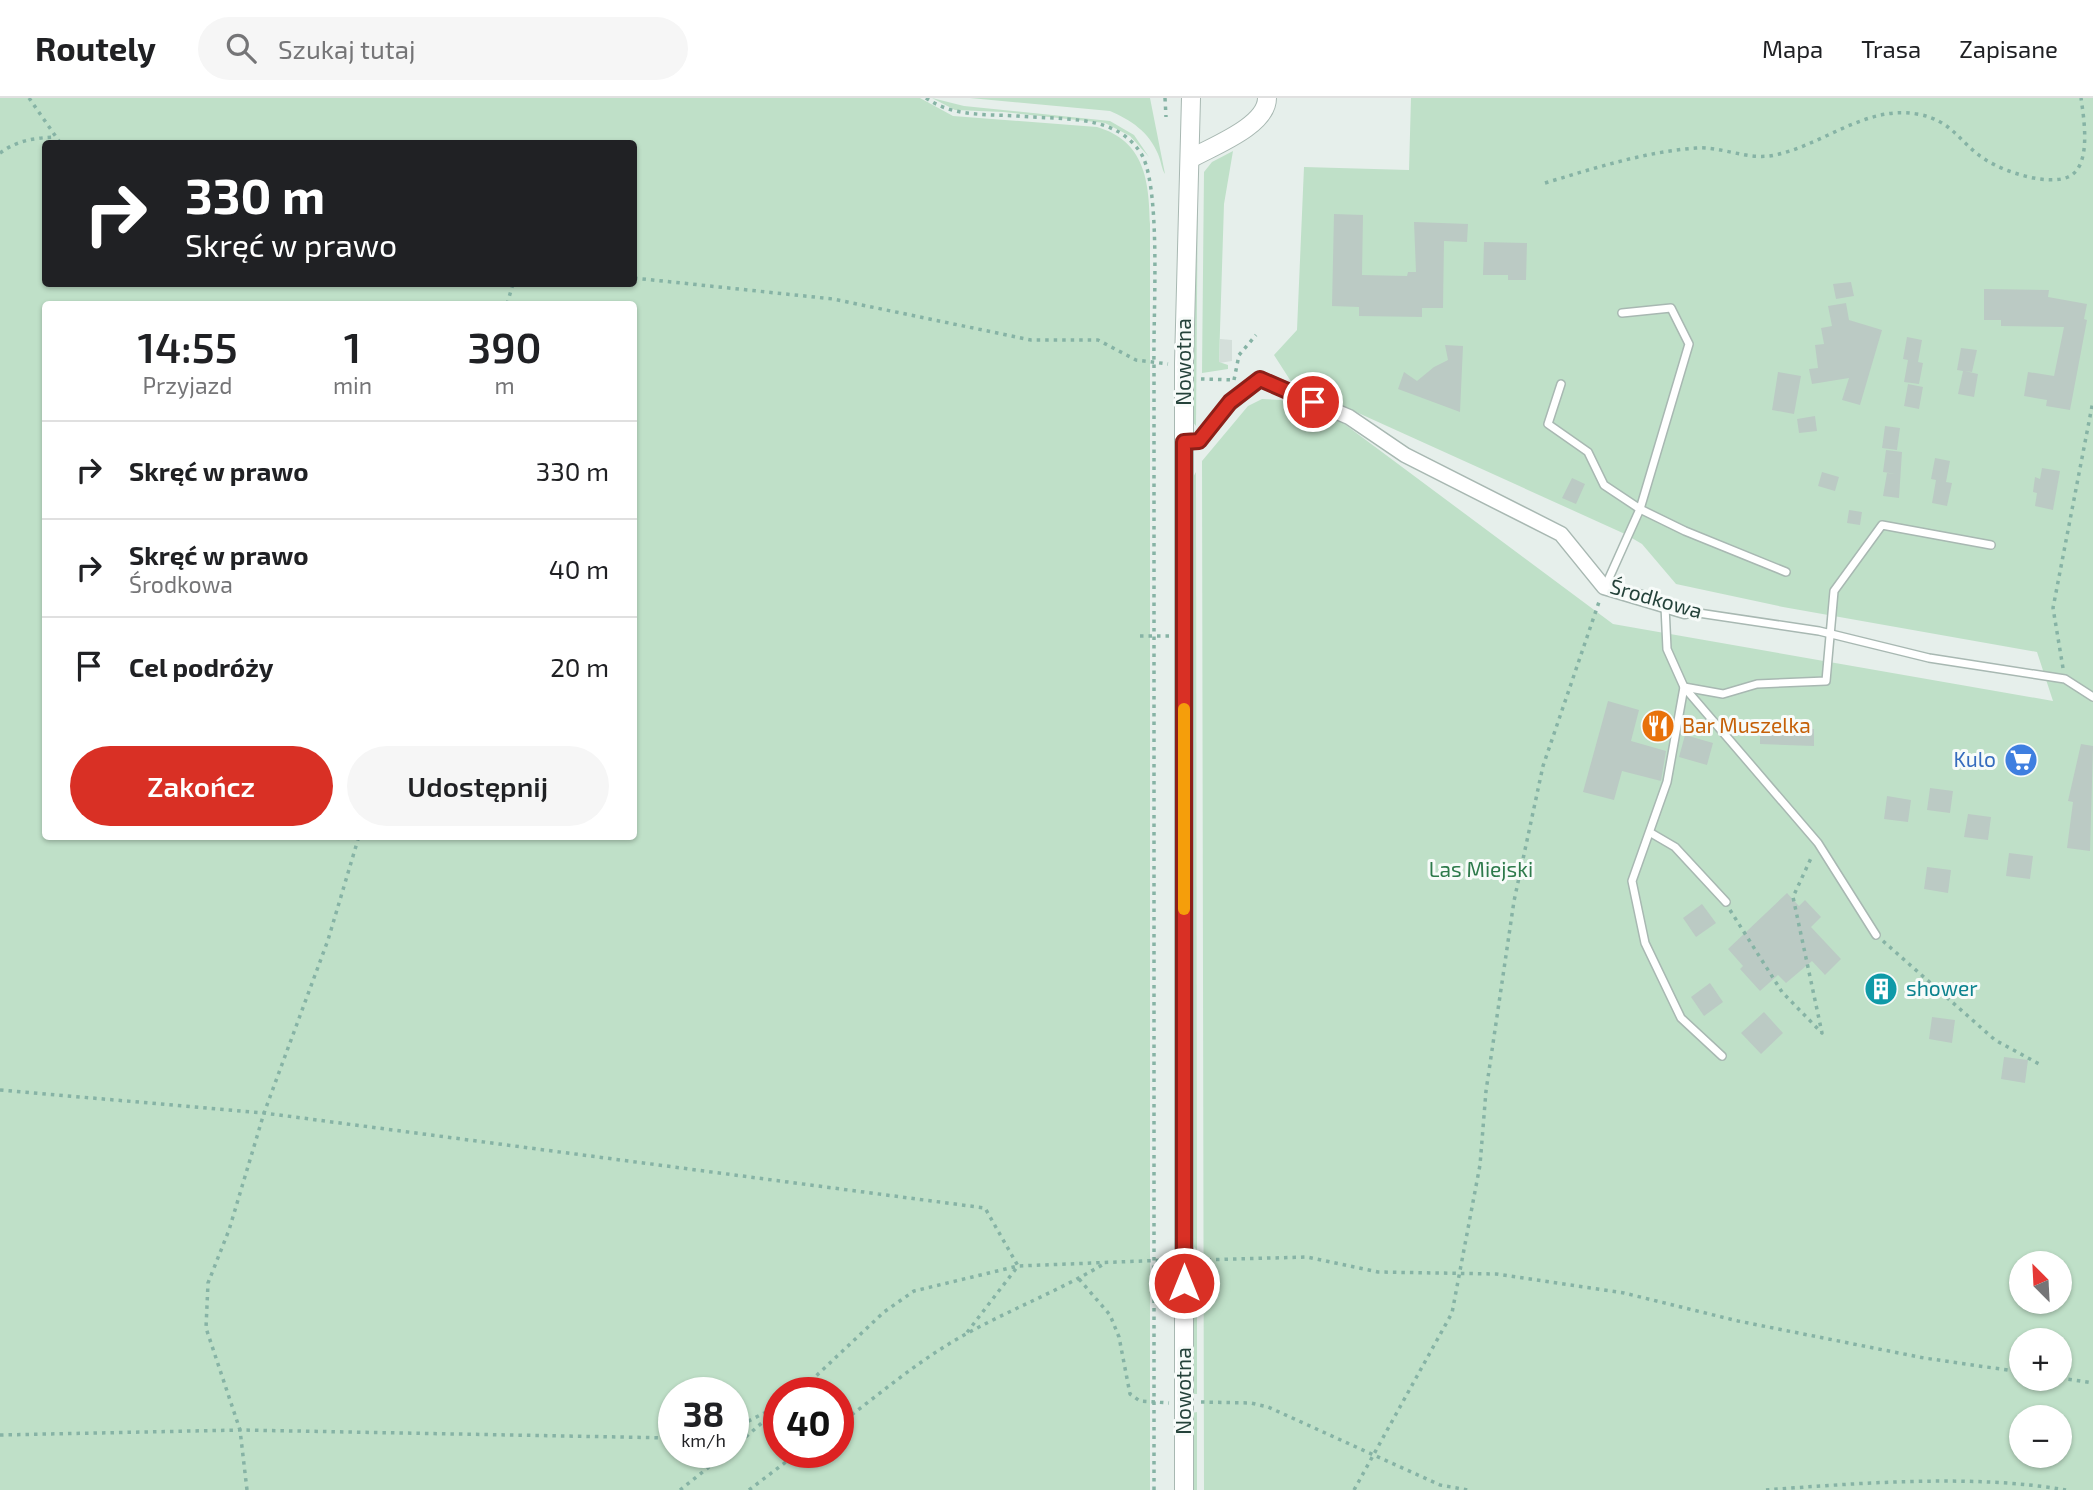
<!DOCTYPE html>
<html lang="pl">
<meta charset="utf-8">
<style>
:root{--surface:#fff;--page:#f6f6f6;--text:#202124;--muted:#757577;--line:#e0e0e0;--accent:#d93025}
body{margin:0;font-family:"Exo 2",sans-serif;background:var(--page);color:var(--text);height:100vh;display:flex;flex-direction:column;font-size:26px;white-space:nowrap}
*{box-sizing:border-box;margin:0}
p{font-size:23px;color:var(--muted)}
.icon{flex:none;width:38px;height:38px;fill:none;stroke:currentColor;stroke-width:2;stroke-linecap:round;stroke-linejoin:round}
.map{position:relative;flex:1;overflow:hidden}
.sheet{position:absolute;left:42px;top:203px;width:595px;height:539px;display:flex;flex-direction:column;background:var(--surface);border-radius:7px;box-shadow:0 2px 5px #0004}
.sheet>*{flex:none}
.top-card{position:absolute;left:42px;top:42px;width:595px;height:147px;border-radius:7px;box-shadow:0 2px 5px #0004;background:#202124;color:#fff;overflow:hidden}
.needle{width:46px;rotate:336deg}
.fabs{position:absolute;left:2009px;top:1153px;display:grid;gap:14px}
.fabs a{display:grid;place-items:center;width:63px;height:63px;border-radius:50%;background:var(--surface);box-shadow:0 2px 5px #0004;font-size:35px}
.speed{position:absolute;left:658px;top:1279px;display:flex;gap:14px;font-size:35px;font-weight:700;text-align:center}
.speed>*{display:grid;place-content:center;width:91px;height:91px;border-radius:50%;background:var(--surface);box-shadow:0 2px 5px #0004;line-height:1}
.speed small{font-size:18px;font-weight:400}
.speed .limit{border:10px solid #d22;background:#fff;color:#111}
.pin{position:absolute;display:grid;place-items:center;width:60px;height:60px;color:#fff;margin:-30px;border:4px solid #fff;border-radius:50%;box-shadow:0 2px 7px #0007}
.me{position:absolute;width:77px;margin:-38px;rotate:0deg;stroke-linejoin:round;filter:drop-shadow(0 0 5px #0008)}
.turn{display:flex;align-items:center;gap:24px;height:147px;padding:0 28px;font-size:32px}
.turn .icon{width:91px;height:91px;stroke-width:2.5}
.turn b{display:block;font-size:49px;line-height:60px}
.eta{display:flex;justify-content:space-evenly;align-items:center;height:119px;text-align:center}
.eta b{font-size:42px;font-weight:600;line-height:49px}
.primary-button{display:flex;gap:14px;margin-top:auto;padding:14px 28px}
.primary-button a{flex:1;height:80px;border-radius:42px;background:var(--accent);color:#fff;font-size:28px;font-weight:600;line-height:80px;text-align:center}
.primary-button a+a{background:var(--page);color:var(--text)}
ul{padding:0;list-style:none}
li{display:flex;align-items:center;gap:21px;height:98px;padding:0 28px;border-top:2px solid var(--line)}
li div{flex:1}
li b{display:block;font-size:26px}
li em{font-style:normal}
header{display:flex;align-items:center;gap:42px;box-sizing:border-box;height:98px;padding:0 35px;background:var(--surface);border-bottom:2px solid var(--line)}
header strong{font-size:33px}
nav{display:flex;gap:38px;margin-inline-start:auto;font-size:24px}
.search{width:490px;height:63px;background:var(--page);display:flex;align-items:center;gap:18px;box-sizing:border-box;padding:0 24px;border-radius:38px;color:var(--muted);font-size:26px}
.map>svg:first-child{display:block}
</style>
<header>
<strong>Routely</strong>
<div class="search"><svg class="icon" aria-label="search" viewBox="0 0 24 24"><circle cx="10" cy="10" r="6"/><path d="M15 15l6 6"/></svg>Szukaj tutaj</div>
<nav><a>Mapa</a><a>Trasa</a><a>Zapisane</a></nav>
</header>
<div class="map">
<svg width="2093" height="1392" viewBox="0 0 2093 1392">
<rect width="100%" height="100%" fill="#e6efeb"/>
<polygon fill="#d4dfda" points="1220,241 1232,242 1232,263 1219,265"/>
<g fill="#bfe0c8" fill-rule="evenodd">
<path d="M0,0h920l33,18 144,11c48,14 52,54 53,97v1266h-1150zM46,46h588v140h-588zM46,206h588v532h-588zM674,1295h59v59h-59zM779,1295h59v59h-59z"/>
<polygon points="932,0 964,8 1110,23 1134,37 1149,59 1130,38 1105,25 1003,14 955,12"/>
<path d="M970,0h180l15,76c-3,-4 -4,-13 -7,-20 -9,-22 -27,-34 -48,-43z"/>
<path d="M1411,0h682v1392h-889l-2,-1029 46,-55 14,-7 19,1 62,23 270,201 440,77 -16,-49 -254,-45 -107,-23 -34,-40 -17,-10 -333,-151 -18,-28 23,-25 7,-163 105,3zM2021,1166h39v38h-39zM2021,1242h39v39h-39zM2021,1320h39v38h-39z"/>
<polygon points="1233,53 1224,106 1219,264 1228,267 1228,271 1202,275 1204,74 1212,64"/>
<polygon points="1198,72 1196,328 1192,323"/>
<polygon points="1196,374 1197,1152 1193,1148 1192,381"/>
<polygon points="1197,1171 1197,1296 1192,1296 1193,1175"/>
<polygon points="1197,1314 1197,1392 1192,1392 1192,1315"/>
</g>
<g fill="#bbcac4">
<polygon points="1334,116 1363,117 1362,177 1407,178 1408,174 1416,174 1414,124 1468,126 1467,144 1444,143 1443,210 1422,210 1422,219 1359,218 1359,209 1332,208"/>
<polygon points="1484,144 1527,145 1526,182 1508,182 1508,177 1483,177"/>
<polygon points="1851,184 1854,198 1836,201 1833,186"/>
<polygon points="1984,191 2049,192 2048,199 2087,206 2084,221 2087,222 2070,312 2046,308 2047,302 2024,298 2028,274 2054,278 2064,229 2001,228 2001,222 1984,222"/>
<polygon points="1846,205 1849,222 1882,232 1860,307 1842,302 1849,280 1812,286 1809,271 1818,270 1815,247 1824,246 1821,230 1832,228 1828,208"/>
<polygon points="1907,239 1922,242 1918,264 1923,265 1919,286 1904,284 1908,262 1903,261"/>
<polygon points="1445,247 1463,248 1460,314 1398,291 1404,274 1417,283 1434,269 1448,262"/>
<polygon points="1961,250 1977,252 1972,274 1965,273 1978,276 1974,299 1958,296 1963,273 1957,272"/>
<polygon points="1778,274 1801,278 1794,316 1772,312"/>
<polygon points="1908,286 1923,289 1919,311 1904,308"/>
<polygon points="1815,318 1817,333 1799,335 1797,321"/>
<polygon points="1885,328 1900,330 1897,352 1882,350"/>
<polygon points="1886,352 1902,354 1899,400 1883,398 1887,375 1896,376 1883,374"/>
<polygon points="1935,360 1950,363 1946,384 1952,385 1947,408 1932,405 1936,382 1931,381"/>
<polygon points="2042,370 2060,373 2053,412 2035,408 2037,395 2033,394 2035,379 2040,381"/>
<polygon points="1822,374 1839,379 1835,393 1818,388"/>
<polygon points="1572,380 1585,386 1576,406 1562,400"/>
<polygon points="1849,412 1862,414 1860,427 1847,425"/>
<polygon points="1608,603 1639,612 1631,643 1666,653 1661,683 1622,673 1614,702 1583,694"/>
<polygon points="1760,630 1814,631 1814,648 1760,646"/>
<polygon points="1685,637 1713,645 1707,667 1679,659"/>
<polygon points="2081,646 2093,648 2090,753 2067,750 2073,704 2068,703"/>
<polygon points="1930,690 1953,693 1950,715 1927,712"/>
<polygon points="1887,698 1911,702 1908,724 1884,721"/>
<polygon points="1968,716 1991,719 1988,742 1964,739"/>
<polygon points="2009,755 2033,758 2030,781 2006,778"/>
<polygon points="1927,769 1951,772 1948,795 1924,791"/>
<polygon points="1787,795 1799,808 1805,802 1821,819 1811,829 1841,861 1825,877 1812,863 1786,885 1778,877 1760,893 1740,871 1743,868 1728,851"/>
<polygon points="1702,806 1716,825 1696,839 1683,820"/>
<polygon points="1886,875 1897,896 1876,907 1865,886"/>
<polygon points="1710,885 1723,904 1704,918 1691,899"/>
<polygon points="1764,914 1783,935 1761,956 1741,935"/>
<polygon points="1932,919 1955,922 1952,945 1929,941"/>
<polygon points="2004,959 2028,962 2025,985 2001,981"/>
</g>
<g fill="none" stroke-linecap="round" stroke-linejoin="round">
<defs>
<g id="service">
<polyline points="1561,286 1548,326 1588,354 1604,387 1640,411 1685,433 1786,474"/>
<polyline points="1605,489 1640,411 1689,246 1671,210 1622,215"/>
<polyline points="1665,508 1667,551 1684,589 1818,745 1876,837"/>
<polyline points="1685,513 1819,533 1929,560 2065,581 2093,599"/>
<polyline points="1651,735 1675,749 1726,804"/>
<polyline points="1722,958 1681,920 1645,845 1632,783 1667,684 1684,589 1723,596 1757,586 1826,583 1834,493 1882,427 1991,447"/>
</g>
<polyline id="minor" points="1184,344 1199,343 1230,305 1260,281 1349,319 1405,357 1561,436 1604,489 1685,513"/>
<g id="tertiary">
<path d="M1190,61c23,-13 77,-33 77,-61"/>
<polyline points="1184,1392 1184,265 1191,0"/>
</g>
</defs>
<use href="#service" stroke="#a8b8b2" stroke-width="10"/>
<use href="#minor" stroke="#a8b8b2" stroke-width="17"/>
<use href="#tertiary" stroke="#a8b8b2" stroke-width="20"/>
<g stroke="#86b3a5" stroke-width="3.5" stroke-dasharray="3.5 5" stroke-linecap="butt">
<polyline points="29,0 61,46"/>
<path d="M926,0c27,19 59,16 92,18 30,3 72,0 99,15 10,5 21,16 26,26 18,39 10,159 11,206v1127"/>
<polyline points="1165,0 1166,19"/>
<path d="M0,55c18,-13 34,-15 56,-16"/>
<path d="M1545,85c50,-15 99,-31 151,-35 25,-2 53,13 79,7 48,-10 91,-50 142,-41 36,6 43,30 69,46 19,12 61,26 82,17 24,-10 16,-58 13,-79"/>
<polyline points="634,180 833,201 1031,242 1098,242 1136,262 1168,266"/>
<polyline points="507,206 513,186"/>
<polyline points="1201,281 1235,282"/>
<polyline points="1234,282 1239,257 1256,237"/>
<polyline points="1140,538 1170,538"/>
<polyline points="2063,570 2053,510 2093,303"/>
<polyline points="1730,812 1782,894 1822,935 1793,799 1812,758"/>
<polyline points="1883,843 1995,942 2041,967"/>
<polyline points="0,992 264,1015 985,1110 1018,1168 965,1237"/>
<polyline points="1199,1162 1307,1159 1378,1174 1496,1176 1624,1195 1738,1223 1924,1260 2021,1274"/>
<polyline points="1079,1181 1110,1217 1119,1239 1130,1296 1140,1303 1169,1305"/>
<polyline points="2060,1280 2093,1285"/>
<polyline points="798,1295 884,1214 914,1193 1018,1168 1167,1162"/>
<polyline points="1201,1304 1251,1305 1268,1309 1440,1387 1468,1392"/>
<path d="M838,1327c38,-28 74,-59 114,-83 49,-29 101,-48 150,-77"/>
<polyline points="733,1331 778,1308"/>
<polyline points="0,1337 240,1332 674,1340"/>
<polyline points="733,1350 779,1310"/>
<polyline points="247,1392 240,1332 206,1230 208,1185 229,1132 264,1015 328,842 359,738"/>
<polyline points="680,1392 728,1354"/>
<polyline points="749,1392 799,1354"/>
<polyline points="1354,1392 1452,1215 1480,1067 1486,993 1514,803 1543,668 1600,501"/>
<path d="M1766,1392c92,-7 209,-16 300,0"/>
</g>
<use href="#service" stroke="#fff" stroke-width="7"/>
<use href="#minor" stroke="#fff" stroke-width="14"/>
<use href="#tertiary" stroke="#fff" stroke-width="18"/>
</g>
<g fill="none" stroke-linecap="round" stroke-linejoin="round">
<defs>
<polyline id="route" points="1184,1185 1184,344 1199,343 1230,304 1260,281 1313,304"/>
</defs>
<use href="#route" stroke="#8d1f18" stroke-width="18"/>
<use href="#route" stroke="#d93025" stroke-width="12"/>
<polyline stroke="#f59e0b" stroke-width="12" points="1184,611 1184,811"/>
</g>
<defs>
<symbol id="restaurant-disc" viewBox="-11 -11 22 22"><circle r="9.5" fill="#e8710a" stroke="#f7fbf9"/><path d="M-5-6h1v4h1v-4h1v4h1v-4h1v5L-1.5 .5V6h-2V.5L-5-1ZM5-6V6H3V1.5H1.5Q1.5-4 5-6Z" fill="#fff"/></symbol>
<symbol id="supermarket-disc" viewBox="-11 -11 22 22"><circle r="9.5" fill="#3f7fe0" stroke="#f7fbf9"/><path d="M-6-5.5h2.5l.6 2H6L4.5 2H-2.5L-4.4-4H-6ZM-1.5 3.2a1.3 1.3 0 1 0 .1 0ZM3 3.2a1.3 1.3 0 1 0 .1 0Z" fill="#fff"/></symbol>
<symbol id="building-disc" viewBox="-11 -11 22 22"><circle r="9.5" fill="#0f9aa8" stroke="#f7fbf9"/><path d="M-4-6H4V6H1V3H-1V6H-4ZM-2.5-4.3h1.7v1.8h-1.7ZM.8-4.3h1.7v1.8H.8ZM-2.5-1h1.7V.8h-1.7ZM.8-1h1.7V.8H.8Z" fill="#fff"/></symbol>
</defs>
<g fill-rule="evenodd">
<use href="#restaurant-disc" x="1639" y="609" width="38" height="38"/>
<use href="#supermarket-disc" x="2002" y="643" width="38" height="38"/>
<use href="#building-disc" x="1862" y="872" width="38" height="38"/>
</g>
<g text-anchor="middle" stroke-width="6" stroke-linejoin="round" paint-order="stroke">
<g font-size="21" fill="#24423a" stroke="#f7fbf9">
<text transform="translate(1184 264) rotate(-90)" y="7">Nowotna</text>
<text transform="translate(1656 501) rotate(16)" y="7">Środkowa</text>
<text transform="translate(1184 1293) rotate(-90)" y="7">Nowotna</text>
</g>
<g font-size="21" fill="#c56008" stroke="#f7fbf9" text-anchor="start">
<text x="1682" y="635">Bar Muszelka</text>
</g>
<g font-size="21" fill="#366cbe" stroke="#f7fbf9" text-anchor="end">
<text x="1996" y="669">Kulo</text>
</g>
<g font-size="21" fill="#2d7a4b" stroke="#f7fbf9">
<text x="1481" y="779">Las Miejski</text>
</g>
<g font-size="21" fill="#0d838f" stroke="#f7fbf9" text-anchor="start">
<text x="1906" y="898">shower</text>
</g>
</g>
</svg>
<div class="fabs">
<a><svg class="needle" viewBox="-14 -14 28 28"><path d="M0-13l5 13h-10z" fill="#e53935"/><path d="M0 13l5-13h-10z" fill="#757577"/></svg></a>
<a>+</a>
<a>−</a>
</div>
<div class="speed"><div>38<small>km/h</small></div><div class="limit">40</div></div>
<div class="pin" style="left:1313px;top:304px;background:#d93025"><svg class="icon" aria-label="arrive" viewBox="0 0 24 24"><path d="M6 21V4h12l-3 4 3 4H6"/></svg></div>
<svg class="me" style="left:1184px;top:1185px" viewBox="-20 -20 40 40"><circle r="17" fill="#d93025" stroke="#fff" stroke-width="3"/><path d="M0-11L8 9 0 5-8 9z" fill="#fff"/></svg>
<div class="top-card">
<div class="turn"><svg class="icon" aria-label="right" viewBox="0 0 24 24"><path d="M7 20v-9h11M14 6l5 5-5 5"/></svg><div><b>330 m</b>Skręć w prawo</div></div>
</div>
<section class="sheet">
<div class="eta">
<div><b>14:55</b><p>Przyjazd</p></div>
<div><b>1</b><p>min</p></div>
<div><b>390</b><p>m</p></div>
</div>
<ul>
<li><svg class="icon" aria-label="right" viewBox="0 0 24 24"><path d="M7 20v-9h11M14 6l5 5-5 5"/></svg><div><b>Skręć w prawo</b></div><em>330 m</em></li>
<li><svg class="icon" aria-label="right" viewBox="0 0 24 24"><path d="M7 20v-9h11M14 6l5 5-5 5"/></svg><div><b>Skręć w prawo</b><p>Środkowa</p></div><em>40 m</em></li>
<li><svg class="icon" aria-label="arrive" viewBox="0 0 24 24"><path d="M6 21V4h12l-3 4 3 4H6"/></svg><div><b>Cel podróży</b></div><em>20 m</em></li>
</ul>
<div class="primary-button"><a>Zakończ</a><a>Udostępnij</a></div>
</section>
</div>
